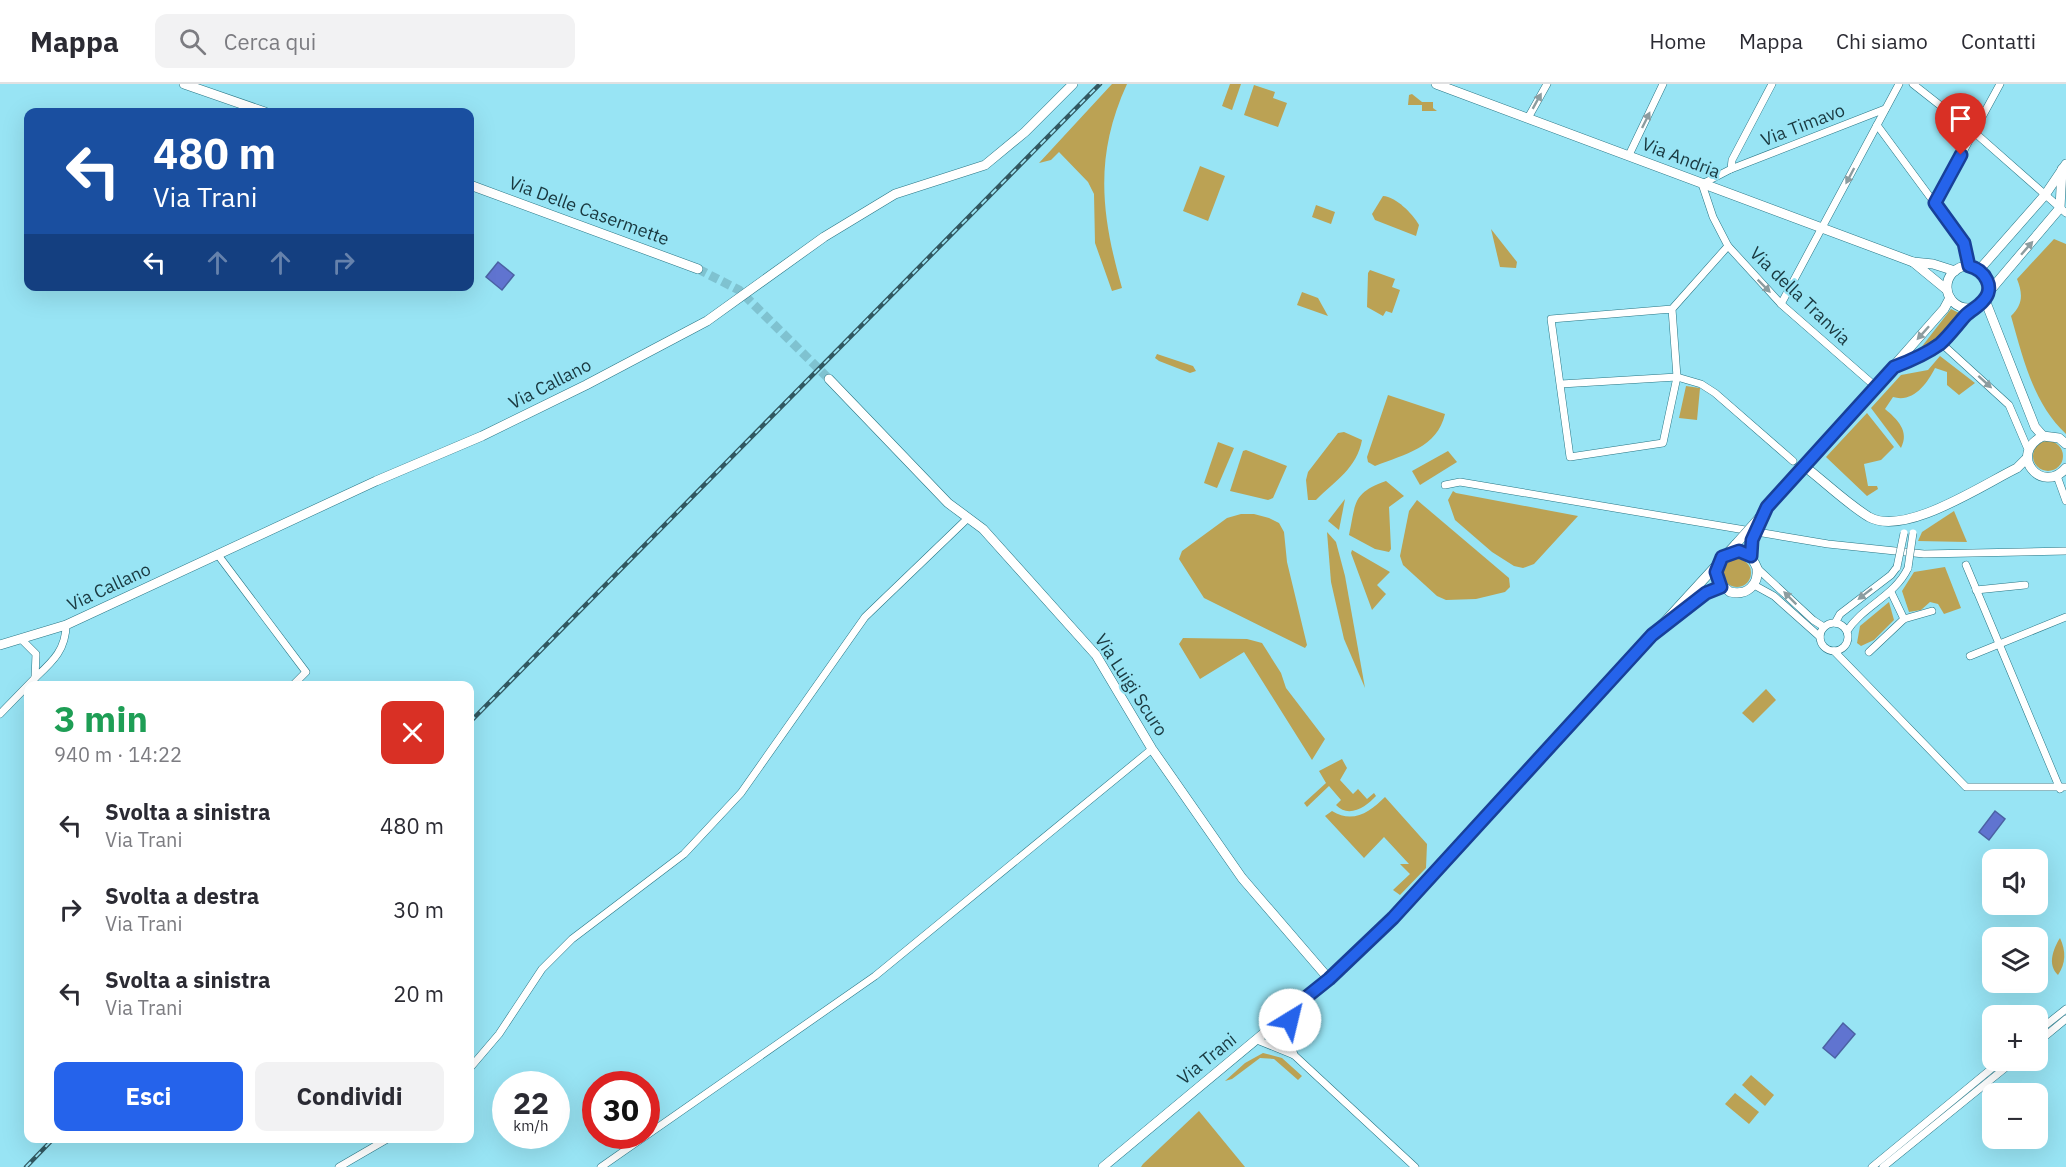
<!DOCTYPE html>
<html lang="it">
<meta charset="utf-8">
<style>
:root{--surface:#fff;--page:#f2f2f3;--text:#2b2b33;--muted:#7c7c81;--line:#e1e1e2;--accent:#2563eb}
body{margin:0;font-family:"IBM Plex Sans",sans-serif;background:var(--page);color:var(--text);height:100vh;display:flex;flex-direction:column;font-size:22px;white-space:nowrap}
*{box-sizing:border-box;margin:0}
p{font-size:20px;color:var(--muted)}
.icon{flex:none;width:33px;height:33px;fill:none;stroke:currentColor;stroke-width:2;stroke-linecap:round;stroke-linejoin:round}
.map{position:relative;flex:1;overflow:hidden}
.drawer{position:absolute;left:24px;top:597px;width:450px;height:462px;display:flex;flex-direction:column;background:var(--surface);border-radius:12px;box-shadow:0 6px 24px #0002}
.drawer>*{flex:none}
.banner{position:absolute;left:24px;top:24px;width:450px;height:183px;border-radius:12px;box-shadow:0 6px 24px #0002;background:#1a4fa0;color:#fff;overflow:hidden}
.fabs{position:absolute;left:1982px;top:765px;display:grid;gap:12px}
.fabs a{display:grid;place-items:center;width:66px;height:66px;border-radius:12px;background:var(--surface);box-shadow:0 6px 24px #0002;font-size:30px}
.speed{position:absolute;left:492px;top:987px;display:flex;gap:12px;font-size:30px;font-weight:700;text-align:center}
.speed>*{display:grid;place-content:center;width:78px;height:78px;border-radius:50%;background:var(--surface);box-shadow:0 6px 24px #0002;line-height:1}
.speed small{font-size:15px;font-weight:400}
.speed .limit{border:9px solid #d22;background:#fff;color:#111}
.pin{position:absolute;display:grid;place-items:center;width:51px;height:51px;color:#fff;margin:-62px -26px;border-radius:50% 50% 50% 0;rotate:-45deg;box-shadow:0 0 6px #0007}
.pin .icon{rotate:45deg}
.me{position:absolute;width:66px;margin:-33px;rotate:36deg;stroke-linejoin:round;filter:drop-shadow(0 0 4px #0008)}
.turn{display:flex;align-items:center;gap:21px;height:126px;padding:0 30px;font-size:27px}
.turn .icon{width:78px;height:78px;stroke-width:2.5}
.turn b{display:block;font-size:42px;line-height:51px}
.lanes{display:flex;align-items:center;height:57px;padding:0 30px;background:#0003;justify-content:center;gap:30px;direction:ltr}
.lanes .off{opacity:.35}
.round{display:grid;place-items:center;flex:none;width:63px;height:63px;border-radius:12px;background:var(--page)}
.summary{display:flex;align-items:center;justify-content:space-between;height:102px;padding:0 30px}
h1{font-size:36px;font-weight:800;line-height:45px;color:#1e9e55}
.button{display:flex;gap:12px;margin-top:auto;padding:12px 30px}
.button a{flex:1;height:69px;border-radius:12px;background:var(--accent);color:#fff;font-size:24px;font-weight:800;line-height:69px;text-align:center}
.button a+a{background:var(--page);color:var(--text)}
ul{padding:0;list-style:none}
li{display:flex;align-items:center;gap:18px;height:84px;padding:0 30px}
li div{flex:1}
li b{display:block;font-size:22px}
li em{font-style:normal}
header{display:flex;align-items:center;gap:36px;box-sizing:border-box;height:84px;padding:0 30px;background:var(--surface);border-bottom:2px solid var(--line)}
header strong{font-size:28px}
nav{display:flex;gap:33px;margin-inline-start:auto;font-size:21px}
.search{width:420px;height:54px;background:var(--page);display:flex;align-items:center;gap:15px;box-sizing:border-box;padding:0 21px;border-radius:12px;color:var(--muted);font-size:22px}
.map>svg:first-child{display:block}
</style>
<header>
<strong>Mappa</strong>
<div class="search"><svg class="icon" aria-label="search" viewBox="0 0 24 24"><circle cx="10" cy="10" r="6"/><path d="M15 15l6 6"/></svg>Cerca qui</div>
<nav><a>Home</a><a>Mappa</a><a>Chi siamo</a><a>Contatti</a></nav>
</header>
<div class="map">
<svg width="2066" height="1083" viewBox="0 0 2066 1083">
<rect width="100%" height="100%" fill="#98e4f4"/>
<g fill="#bba254">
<path d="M1112,0h15c-33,72 -26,130 -5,204l-10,3 -17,-48 -1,-49 -6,-12 -29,-30 -8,8 -12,3z"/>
<polygon points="1230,0 1241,0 1232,26 1222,22"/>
<polygon points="1254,1 1275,8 1273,14 1287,19 1278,43 1244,31"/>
<polygon points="1412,10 1422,18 1433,18 1433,24 1437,27 1422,27 1422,21 1408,21 1409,11"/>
<polygon points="1200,82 1225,92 1208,137 1183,127"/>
<path d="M1383,112c13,1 29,17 36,29l-3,11 -41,-16 -3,-6z"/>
<polygon points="1316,121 1335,128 1331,140 1312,133"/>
<polygon points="1491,145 1517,178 1516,184 1500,183"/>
<path d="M2054,155l12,5v190c-33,-31 -43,-76 -55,-118 12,-11 12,-22 6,-37z"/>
<polygon points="1370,186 1395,195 1392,203 1400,206 1392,229 1386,227 1383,232 1367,223 1368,189"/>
<polygon points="1302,208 1318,214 1328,232 1297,221"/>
<polygon points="1951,225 1961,230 1940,254 1920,265"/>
<polygon points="1157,270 1193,282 1196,287 1190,289 1159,277 1155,274"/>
<path d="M1940,272l35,27 -16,12 -12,-10v-13l-12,-4c-8,16 -22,35 -42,29l-8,12c12,10 25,22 16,39l-30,-40 30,-33 27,-5z"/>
<polygon points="1686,302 1700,304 1697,336 1679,334"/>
<path d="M1388,311l57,19c-8,34 -40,40 -70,52l-7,-4 -1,-5z"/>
<polygon points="1867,329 1894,363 1881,376 1864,380 1868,402 1877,402 1878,405 1867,412 1826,373"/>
<path d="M1344,348l18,8c-5,28 -27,41 -46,60h-8l-2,-20 2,-8 30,-39z"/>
<circle cx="2048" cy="372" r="15"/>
<polygon points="1218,358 1234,364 1217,404 1204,399"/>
<polygon points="1246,366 1287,382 1273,414 1268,416 1230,407 1243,367"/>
<polygon points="1448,367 1457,378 1420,401 1412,387"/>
<path d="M1386,397l18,15 -15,11 2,42 -2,3 -14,-3 -26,-14c7,-32 3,-42 37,-54z"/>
<polygon points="1453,407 1456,409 1578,432 1534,480 1523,484 1514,482 1492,468 1455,436 1448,416"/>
<polygon points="1345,415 1339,446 1328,437"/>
<polygon points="1417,416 1509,494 1510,503 1505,508 1476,515 1446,516 1437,512 1403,481 1400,472 1409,427"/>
<polygon points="1954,427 1967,458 1918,457 1922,448"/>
<polygon points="1241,430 1254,430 1269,434 1279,439 1284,448 1287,478 1307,561 1305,564 1204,514 1179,475 1182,467 1227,434"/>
<polygon points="1327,448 1336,458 1345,492 1365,604 1344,555 1331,498"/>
<polygon points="1352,466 1390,488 1377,501 1386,510 1372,526 1351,469"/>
<circle cx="1737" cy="489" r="14"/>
<polygon points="1945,483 1961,524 1944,530 1938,520 1930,518 1921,526 1909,528 1902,507 1914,488"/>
<polygon points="1889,518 1894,536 1874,556 1861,562 1857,559 1860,542"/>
<polygon points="1183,554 1247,555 1262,559 1281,589 1286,604 1325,655 1312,676 1244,568 1200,595 1179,560"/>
<polygon points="1766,605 1776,616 1753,639 1742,629"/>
<path d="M1342,675l5,9 -7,12 13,14 5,-5 9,10 7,-6 2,3c-9,10 -27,23 -40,9l5,-5 -12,-14 -22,21 -3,-4 22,-20 -7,-12z"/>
<path d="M1385,713l42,47 -1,24 -26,27 -7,-5 17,-16 -10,-10h9l-25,-27 -20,21 -39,-42 7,-5c21,13 38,1 53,-14z"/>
<path d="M2060,854c6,13 6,25 -2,37 -11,-10 -5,-26 2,-37z"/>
<polygon points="1263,969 1282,974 1302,992 1298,996 1274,975 1260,974 1232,995 1225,997 1245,979"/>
<polygon points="1751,991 1774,1011 1765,1022 1742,1001"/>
<polygon points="1735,1009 1759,1028 1749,1040 1725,1020"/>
<polygon points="1199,1027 1245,1083 1141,1083 1143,1080"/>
</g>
<g fill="#6074d0" stroke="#4b62a4" stroke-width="1.5">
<polygon points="498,178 514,191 502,206 486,193"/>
<polygon points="1995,727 2005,735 1989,756 1979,748"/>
<polygon points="1843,939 1855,950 1835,974 1823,964"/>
</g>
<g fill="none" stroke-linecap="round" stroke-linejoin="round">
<polyline stroke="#7fc2d0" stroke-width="9" stroke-dasharray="9 4.5" stroke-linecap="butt" points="698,185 739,206 829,295"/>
<defs>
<g id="street">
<polyline points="1772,0 1732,76 1731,85 1702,100 1713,133 1728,162 1781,220 1876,303"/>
<polyline points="1913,0 1974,48 2066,129"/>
<polyline points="1528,34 1547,0"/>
<polyline points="1877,41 1964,159 1969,182"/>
<polyline points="1629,71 1663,0"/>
<polyline points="1731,85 1885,25"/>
<polyline points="1935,119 2000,0"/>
<polyline points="1781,220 1899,0"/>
<polyline points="1672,225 1551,235 1570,373 1663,359 1677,293 1672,225 1728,162"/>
<polyline points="1941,259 2009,321 2027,363"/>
<polyline points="1561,300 1677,293 1701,300 1715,309 1793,377"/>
<polyline points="2057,392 2066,417"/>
<polyline points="1445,401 1460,398 1828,460 1924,470 2066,467"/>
<polyline points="218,471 306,588 292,602"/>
<polyline points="1966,481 2060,705"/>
<polyline points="1757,484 1813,536 1824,543"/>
<polyline points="1754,501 1774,512 1820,553"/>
<polyline points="1976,506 2025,501"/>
<polyline points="1891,508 1904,535"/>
<circle cx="1834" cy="553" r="14"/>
<polyline points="1835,539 1840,530 1891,491 1897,483"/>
<path d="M1847,547c16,-25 48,-35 61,-63"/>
<path d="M22,556l14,14 -1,24c17,-16 31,-28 31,-53"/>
<polyline points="1834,567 1966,703 2066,703"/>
<polyline points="1869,568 1904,535 1932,527"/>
<polyline points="1970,572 2066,533"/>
<polyline points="0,630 35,594"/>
<polyline points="1294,924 1289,951 1294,971"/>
<polyline points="2037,948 2066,925"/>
<polyline points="1257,956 1294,971 1415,1083"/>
<polyline points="2037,959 2066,935"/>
<polyline points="470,984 499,950 542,885 572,855 684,770 741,709 865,533 968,434"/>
<polyline points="339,1083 389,1054"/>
<polyline points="601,1083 875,892 1152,665"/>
<polyline points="1872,1083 2002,976"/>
<polyline points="1883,1083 2015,976"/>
</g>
<g id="secondary">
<polyline points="184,0 265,28"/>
<polyline points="1436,0 1913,178 1947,206"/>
<polyline points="470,101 698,185"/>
<polyline points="1913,178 1933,180 1955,187"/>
<circle cx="1968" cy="203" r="21"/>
<polyline points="1979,186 2045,111 2066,80"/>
<polyline points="1988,209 2060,124 2062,85"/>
<polyline points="1985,216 2035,343 2043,352"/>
<path d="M1896,283c36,-15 52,-32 78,-60"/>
<polyline points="829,295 948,419 983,445 1096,571 1152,665 1242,794 1329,895"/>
<path d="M2066,360l-7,-6 -16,-2c-36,18 -1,60 23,32"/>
<path d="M1804,382c21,16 42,37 65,51 36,20 113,-32 148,-49l10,-10"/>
<polyline points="1760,433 1944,225 1950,214"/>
<path d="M1717,483l1,15 12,10c17,4 29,-7 27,-24 -5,-13 -15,-19 -29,-15"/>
<polyline points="1677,531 1706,509 1721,503"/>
<polyline points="0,561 66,541 376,397 482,352 586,301 707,237 824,153 895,110 985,81 1025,48 1073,0"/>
<polyline points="1103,1083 1329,895 1393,834 1736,460"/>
</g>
</defs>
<use href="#street" stroke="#277584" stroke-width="8"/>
<use href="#secondary" stroke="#277584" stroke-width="10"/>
<use href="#street" stroke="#fff" stroke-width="7"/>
<use href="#secondary" stroke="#fff" stroke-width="9"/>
<defs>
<g id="rail">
<polyline points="470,638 1100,0"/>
<polyline points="26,1083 54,1054"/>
</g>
</defs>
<use href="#rail" stroke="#315861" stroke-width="4.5"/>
<use href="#rail" stroke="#98e4f4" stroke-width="2" stroke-dasharray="7" stroke-linecap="butt"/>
<defs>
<g id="street-bridge">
<polyline points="1897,483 1904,449"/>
<polyline points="1908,484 1913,449"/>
</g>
<g id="secondary-bridge">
<polyline points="1736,460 1760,433"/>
<polyline points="1751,463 1762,435"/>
</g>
</defs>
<use href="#street-bridge" stroke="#277584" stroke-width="8" stroke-linecap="butt"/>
<use href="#secondary-bridge" stroke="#277584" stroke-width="10" stroke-linecap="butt"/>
<use href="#street-bridge" stroke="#fff" stroke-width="7"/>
<use href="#secondary-bridge" stroke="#fff" stroke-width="9"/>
</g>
<defs><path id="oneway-solid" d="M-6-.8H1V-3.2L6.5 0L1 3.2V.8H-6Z" transform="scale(1.5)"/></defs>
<g fill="#8c9c9f">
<use href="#oneway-solid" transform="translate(1537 17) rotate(-61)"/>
<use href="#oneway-solid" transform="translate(1646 36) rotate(-64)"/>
<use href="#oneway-solid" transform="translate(1850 92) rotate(118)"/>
<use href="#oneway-solid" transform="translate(2027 164) rotate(-49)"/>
<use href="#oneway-solid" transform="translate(1764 202) rotate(45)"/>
<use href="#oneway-solid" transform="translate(1923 249) rotate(132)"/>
<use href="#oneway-solid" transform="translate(1985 298) rotate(42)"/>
<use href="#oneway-solid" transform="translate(1865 510) rotate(142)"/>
<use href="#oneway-solid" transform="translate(1790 514) rotate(-135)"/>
</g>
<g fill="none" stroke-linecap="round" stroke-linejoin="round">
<defs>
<path id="route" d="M1290,936l4,-13 35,-28 64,-61 259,-283 54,-42 15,-6 -5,-15 6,-15 17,-6 12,5 1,-16 15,-33 127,-140c16,-6 32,-13 46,-23 9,-8 17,-19 25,-28 6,-6 13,-9 18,-15 13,-13 2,-31 -14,-35l-5,-23 -29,-40 26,-48"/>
</defs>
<use href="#route" stroke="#184099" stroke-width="15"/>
<use href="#route" stroke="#2563eb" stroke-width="10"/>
</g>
<g text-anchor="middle" stroke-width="4.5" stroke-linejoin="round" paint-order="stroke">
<g font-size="18" fill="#19383f" stroke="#98e4f4">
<text transform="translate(1803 41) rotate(-21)" y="6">Via Timavo</text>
<text transform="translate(1681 74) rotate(21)" y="6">Via Andria</text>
<text transform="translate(589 127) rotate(20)" y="6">Via Delle Casermette</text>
<text transform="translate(1800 212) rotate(44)" y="6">Via della Tranvia</text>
<text transform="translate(550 300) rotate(-27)" y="6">Via Callano</text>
<text transform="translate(109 503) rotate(-25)" y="6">Via Callano</text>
<text transform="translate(1131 601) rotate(57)" y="6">Via Luigi Scuro</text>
<text transform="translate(1207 975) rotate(-39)" y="6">Via Trani</text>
</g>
</g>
</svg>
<div class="fabs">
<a><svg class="icon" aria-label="sound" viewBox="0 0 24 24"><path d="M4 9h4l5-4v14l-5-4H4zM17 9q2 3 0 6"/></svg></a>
<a><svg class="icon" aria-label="layers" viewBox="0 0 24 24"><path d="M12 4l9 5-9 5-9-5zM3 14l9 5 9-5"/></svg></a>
<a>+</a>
<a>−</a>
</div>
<div class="speed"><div>22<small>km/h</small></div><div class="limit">30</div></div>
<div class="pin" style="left:1961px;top:71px;background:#d93025"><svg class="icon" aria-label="arrive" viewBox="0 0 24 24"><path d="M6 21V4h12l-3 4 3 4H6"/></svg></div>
<svg class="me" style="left:1290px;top:936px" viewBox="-20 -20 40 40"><circle r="19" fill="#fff"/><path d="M0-13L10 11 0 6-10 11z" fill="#2563eb"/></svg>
<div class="banner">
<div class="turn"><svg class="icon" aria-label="left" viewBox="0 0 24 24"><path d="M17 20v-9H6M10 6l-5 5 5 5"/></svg><div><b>480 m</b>Via Trani</div></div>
<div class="lanes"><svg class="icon" aria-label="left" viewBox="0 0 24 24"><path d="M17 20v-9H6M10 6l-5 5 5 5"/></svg><svg class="icon off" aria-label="ahead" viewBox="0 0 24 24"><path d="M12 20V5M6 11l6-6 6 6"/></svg><svg class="icon off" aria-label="ahead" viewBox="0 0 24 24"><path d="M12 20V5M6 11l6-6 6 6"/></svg><svg class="icon off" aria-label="right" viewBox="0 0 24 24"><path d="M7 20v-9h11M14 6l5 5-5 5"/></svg></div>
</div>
<section class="drawer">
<div class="summary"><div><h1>3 min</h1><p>940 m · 14:22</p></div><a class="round" style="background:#d93025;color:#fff"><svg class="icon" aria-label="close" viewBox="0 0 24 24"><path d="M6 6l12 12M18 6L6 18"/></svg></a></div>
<ul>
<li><svg class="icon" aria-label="left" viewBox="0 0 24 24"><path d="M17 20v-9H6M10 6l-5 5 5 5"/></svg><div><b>Svolta a sinistra</b><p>Via Trani</p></div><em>480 m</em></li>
<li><svg class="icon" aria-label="right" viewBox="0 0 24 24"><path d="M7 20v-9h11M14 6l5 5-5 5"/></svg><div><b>Svolta a destra</b><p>Via Trani</p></div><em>30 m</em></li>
<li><svg class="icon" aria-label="left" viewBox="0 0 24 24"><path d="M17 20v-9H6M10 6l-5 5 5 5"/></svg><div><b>Svolta a sinistra</b><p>Via Trani</p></div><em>20 m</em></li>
</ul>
<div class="button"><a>Esci</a><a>Condividi</a></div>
</section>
</div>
